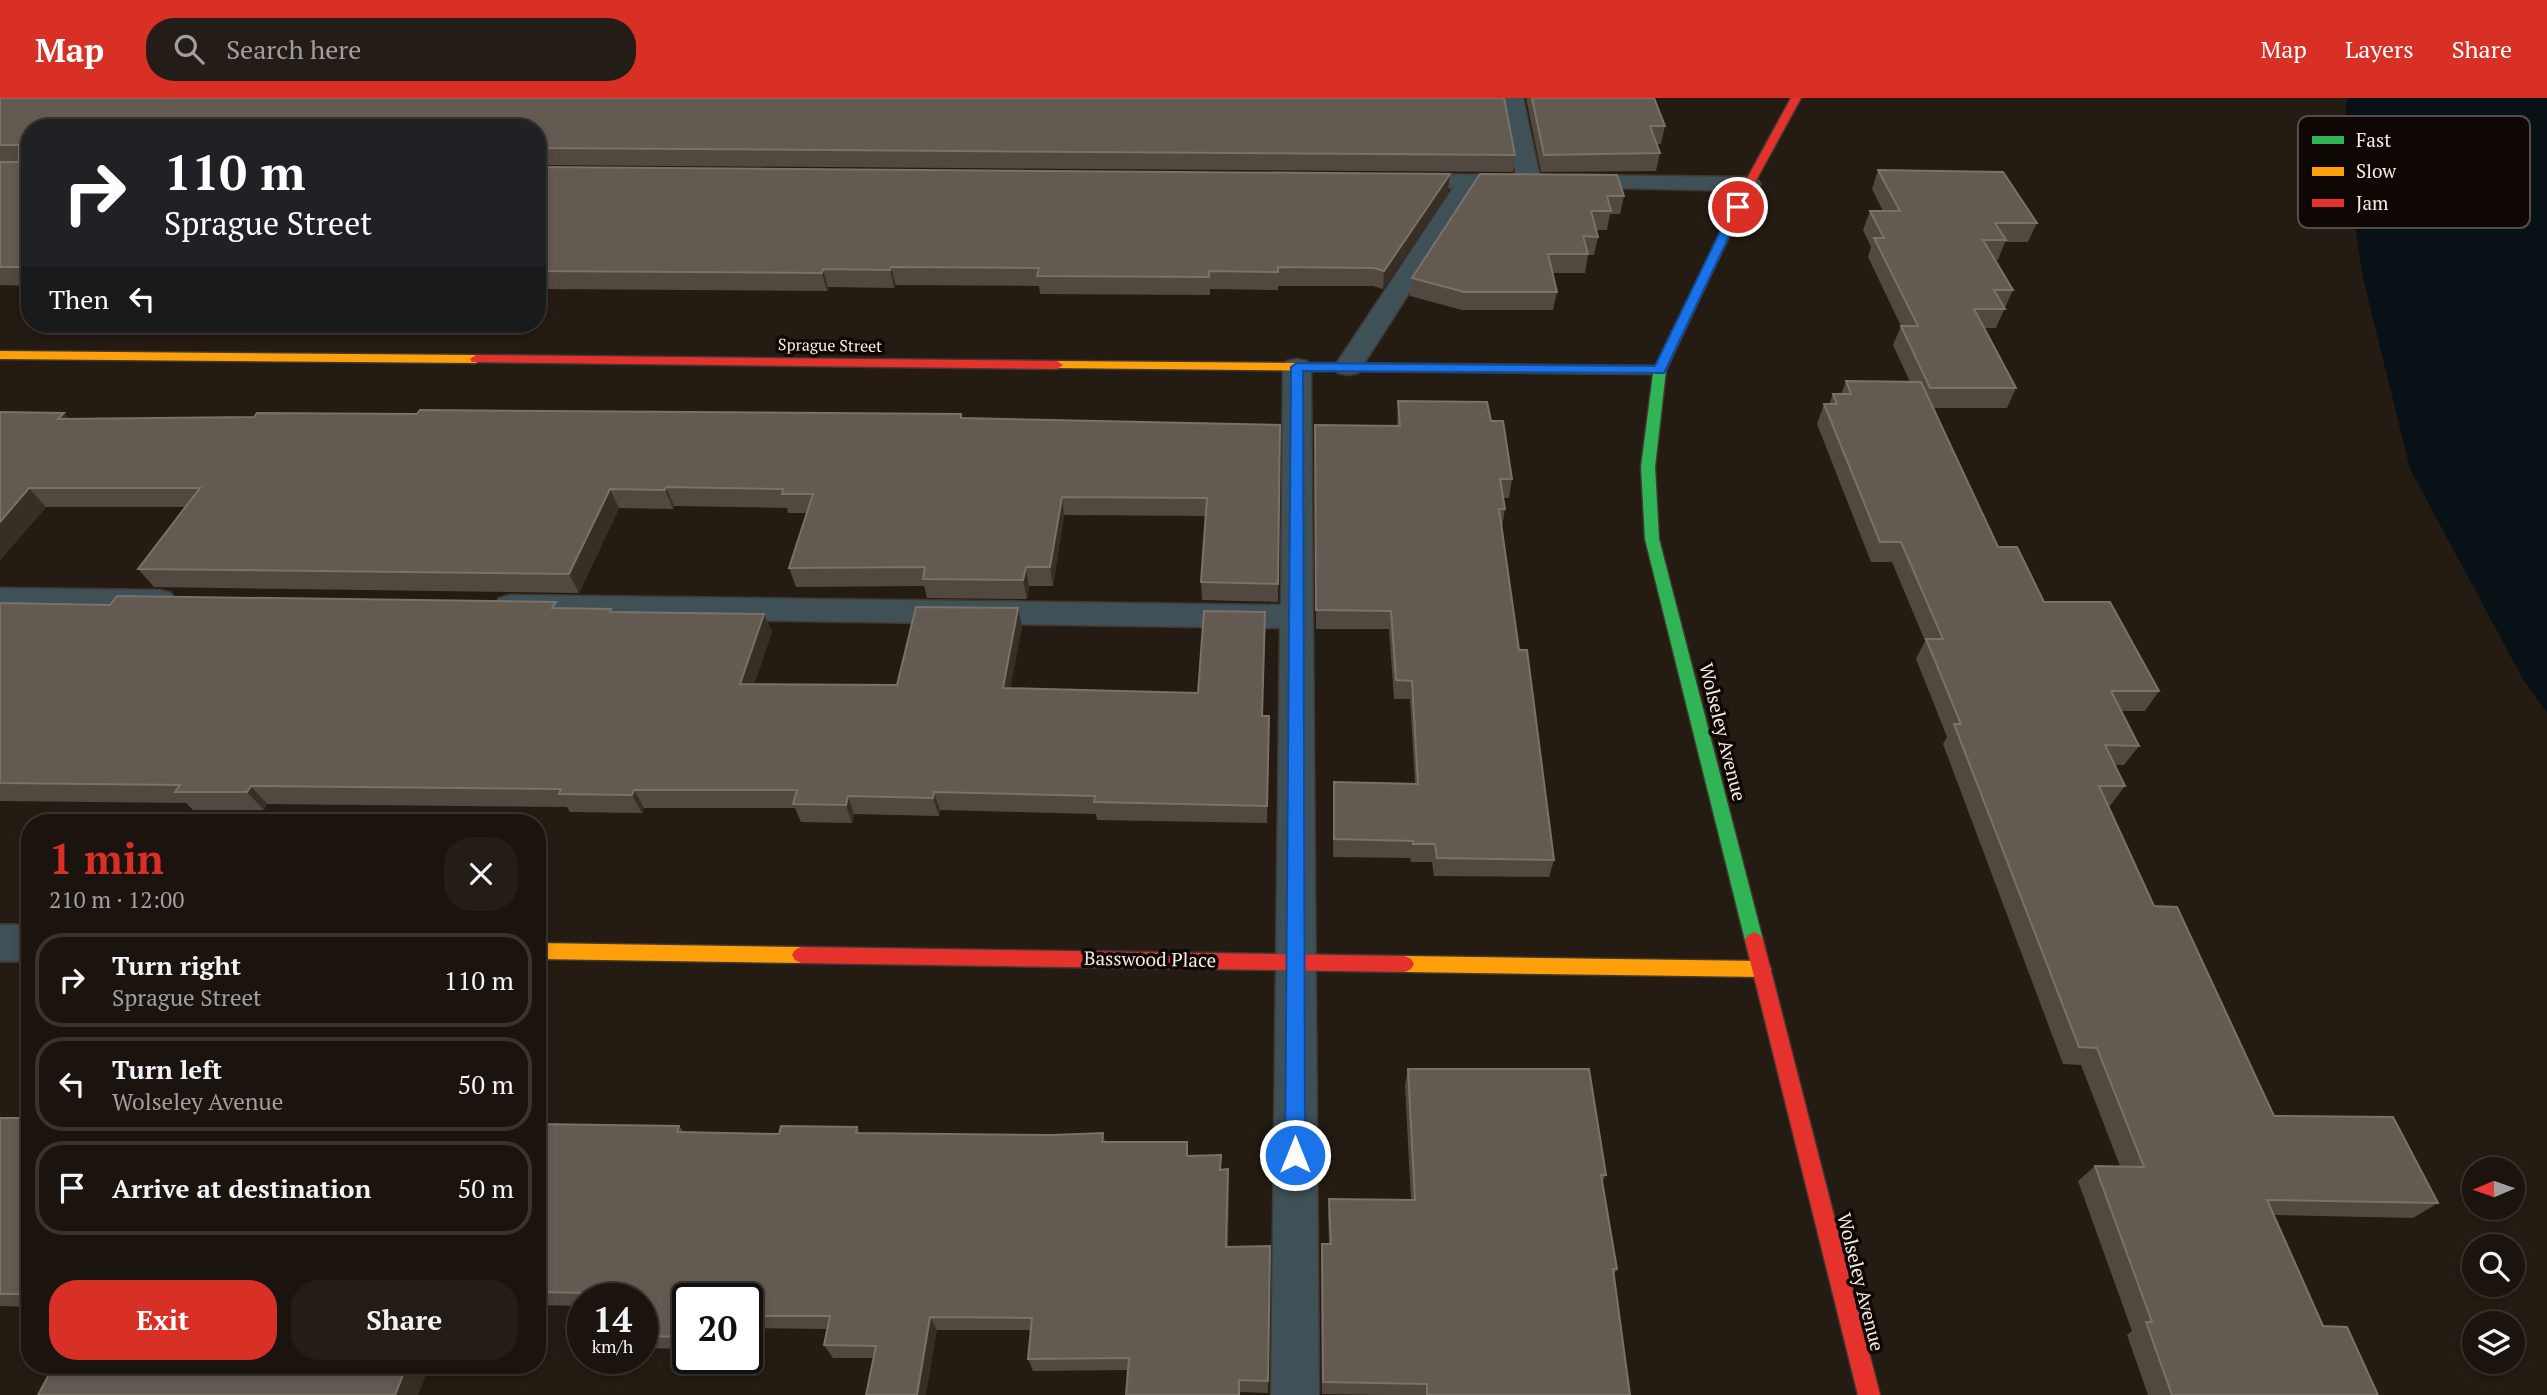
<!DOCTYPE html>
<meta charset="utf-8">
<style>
:root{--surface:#1b140e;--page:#241d17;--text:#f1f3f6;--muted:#a09e9e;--line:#39332e;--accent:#d93025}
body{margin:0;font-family:"PT Serif",serif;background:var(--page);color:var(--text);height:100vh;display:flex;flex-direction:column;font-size:26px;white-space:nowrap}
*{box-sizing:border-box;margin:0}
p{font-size:23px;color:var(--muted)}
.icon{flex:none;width:38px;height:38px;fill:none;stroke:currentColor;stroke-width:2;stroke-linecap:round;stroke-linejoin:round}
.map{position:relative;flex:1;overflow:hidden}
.side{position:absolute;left:21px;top:716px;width:525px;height:560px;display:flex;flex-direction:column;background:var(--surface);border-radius:28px;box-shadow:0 4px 10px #0003,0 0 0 2px var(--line)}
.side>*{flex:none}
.banner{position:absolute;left:21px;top:21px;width:525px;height:214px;border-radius:28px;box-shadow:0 4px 10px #0003,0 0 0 2px var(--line);background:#202124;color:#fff;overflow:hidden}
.needle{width:46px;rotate:268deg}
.buttons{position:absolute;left:2462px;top:1059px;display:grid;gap:14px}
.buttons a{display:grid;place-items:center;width:63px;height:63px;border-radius:50%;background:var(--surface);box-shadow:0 4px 10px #0003,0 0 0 2px var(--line);font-size:35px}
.speed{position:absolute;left:567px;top:1185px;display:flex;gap:14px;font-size:35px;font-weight:700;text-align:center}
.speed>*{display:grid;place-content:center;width:91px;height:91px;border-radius:50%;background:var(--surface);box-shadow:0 4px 10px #0003,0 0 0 2px var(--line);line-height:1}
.speed small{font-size:18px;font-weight:400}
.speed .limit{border:4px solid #111;border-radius:10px;background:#fff;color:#111}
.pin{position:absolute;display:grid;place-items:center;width:60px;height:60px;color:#fff;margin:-30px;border:4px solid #fff;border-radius:50%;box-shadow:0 2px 7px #0007}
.me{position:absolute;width:77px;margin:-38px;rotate:0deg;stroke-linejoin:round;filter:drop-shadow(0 0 5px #0008)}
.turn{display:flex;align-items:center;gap:24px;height:147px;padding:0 28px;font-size:32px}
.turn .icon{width:91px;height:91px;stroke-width:2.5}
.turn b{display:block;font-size:49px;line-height:60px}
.then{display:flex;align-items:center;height:66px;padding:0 28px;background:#0003;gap:14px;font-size:26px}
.round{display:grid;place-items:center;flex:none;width:74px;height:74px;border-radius:28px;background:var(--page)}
.overview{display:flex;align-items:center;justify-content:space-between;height:119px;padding:0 28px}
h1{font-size:42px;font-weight:700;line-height:52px;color:var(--accent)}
.action{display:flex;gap:14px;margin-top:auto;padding:14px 28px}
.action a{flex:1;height:80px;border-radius:28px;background:var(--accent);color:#fff;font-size:28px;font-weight:700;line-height:80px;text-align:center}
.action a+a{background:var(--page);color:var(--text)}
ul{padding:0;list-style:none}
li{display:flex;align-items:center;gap:21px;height:94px;margin:0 14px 10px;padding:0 14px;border:4px solid var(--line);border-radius:28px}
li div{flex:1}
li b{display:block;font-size:26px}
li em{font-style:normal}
header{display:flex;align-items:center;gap:42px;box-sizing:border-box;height:98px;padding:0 35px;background:var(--accent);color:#fff}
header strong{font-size:33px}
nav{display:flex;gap:38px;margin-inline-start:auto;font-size:24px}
.search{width:490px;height:63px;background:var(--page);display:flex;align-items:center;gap:18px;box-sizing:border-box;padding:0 24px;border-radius:28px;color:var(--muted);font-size:26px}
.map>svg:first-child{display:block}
</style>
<header>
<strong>Map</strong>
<div class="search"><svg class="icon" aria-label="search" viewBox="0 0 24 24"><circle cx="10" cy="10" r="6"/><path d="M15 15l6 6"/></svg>Search here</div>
<nav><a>Map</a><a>Layers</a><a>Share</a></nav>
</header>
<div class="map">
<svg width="2547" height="1297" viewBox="0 0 2547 1297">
<rect width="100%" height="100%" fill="#241b12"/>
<polygon fill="#081116" points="2347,0 2547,0 2547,615 2524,583 2410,371 2363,180 2342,43"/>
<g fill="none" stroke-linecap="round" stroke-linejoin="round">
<defs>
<g id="lane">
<polygon points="1501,0 1523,0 1541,84 1537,89 1529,91 1476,91 1358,275 1348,277 1338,275 1334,269 1453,90 1402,90 1394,88 1390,83 1394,78 1402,76 1516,77"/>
<polygon points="1574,77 1749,79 1757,81 1761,86 1757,91 1749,93 1566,89 1562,84 1566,79"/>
<polygon points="1297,261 1307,263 1311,269 1319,1297 1271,1297 1280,530 510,519 499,516 494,508 499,500 510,497 1281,507 1283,269 1287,263"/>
<polygon points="0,490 160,492 171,495 176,503 171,511 160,514 0,512"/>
</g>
<rect id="street" x="0" y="827" width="30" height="36"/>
<polygon id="fast" points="1666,255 1672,259 1666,272 1655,369 1659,441 1763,842 1760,847 1754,850 1748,847 1745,842 1645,441 1641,369 1653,276 1546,275 1540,271 1546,267 1656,268 1662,256"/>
<g id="slow">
<polygon points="0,253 476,257 482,261 476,265 0,261"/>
<polygon points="1057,263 1546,267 1552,271 1546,275 1053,270 1053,264"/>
<polygon points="537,845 801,849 807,852 810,857 807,862 801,865 537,861"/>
<polygon points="1405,858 1762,863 1768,866 1771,871 1768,876 1762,879 1405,874 1399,871 1396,866 1399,861"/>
</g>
<g id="jam">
<polygon points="1791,0 1801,0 1754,86 1672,259 1670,262 1662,262 1660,259 1744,86"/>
<polygon points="476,257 1057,263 1063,267 1057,271 472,264 470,261"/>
<polygon points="1754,834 1760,837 1763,842 1880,1297 1858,1297 1745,842 1748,837"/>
<polygon points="801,849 1405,858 1411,861 1414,866 1411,871 1405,874 801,865 795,862 792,857 795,852"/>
</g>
</defs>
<use href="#lane" stroke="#403831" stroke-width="3"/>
<use href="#street" stroke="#403831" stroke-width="4"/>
<use href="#fast" stroke="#403831" stroke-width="3"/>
<use href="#slow" stroke="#403831" stroke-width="3"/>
<use href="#jam" stroke="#403831" stroke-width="3"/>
<use href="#lane" fill="#3f5057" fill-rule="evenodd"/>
<use href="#street" fill="#3f5057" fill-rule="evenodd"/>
<use href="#fast" fill="#30b455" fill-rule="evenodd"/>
<use href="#slow" fill="#ff9f0a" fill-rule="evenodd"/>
<use href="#jam" fill="#e5322d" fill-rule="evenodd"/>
</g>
<g fill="#514840">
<polygon points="0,0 1515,57 1513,74 537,67 537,30 30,30 30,188 0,187"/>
<polygon points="1526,0 1654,0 1665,28 1661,46 1656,46 1660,55 1656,73 1541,74"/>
<polygon points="537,69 1448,94 1383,191 1373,188 1278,188 1278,192 1210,191 1210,197 1040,196 1039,188 896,187 894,190 828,189 827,193 537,191"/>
<polygon points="1878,72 2037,125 2028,144 2005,144 1998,162 1995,161 2013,192 1996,230 1984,230 2016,290 2007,310 1933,310 1998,449 2044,504 2159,593 2145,613 2121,613 2139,648 2124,667 2114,667 2125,688 2110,708 2108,708 2154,808 2274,1018 2438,1105 2413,1120 2274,1117 2323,1228 2378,1297 2148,1297 2127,1237 2132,1233 2078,1083 2095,1068 2120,1068 2081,967 2063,966 1943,646 1947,639 1916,561 1925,543 1892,464 1871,464 1817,326 1824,306 1829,306 1833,296 1841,296 1846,283 1910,284 1893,247 1901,228 1868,159 1871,149 1863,132 1870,113 1883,113 1872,91"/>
<polygon points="1480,76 1624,98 1620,116 1610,116 1607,132 1596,132 1598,139 1594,157 1588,157 1585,175 1552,175 1557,194 1553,212 1462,212 1410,198 1412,180"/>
<polygon points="1398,303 1491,323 1512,381 1509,400 1503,400 1505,411 1502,429 1519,552 1554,762 1549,779 1434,778 1432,764 1411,764 1410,760 1333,759 1334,684 1415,685 1410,601 1394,601 1389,531 1316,531 1315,327 1397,328"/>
<polygon points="0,314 64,315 69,321 962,320 1280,327 1278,504 1202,502 1201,484 1206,418 1064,417 1053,488 1029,488 1027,501 927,500 924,488 796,489 789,470 807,415 788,415 787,410 674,408 673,411 619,410 579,495 154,489 138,471 186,409 46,409 0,462"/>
<polygon points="0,505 110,507 559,510 613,514 764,516 772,534 754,586 897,587 1018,510 1022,529 1010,590 1198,595 1265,514 1262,618 1269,618 1267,725 1097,722 1096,716 940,712 939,718 854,716 852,725 801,724 795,710 644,710 642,715 570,714 567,709 267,706 264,712 193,712 186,705 0,703"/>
<polygon points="1408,971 1606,1077 1602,1085 1617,1171 1614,1177 1630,1297 1383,1297 1322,1296 1321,1160 1322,1146 1329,1146 1328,1115 1329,1101 1411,1102 1405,987"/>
<polygon points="0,1020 30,1020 30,1209 0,1208"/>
<polygon points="537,1026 679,1028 684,1034 779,1036 857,1029 860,1035 1052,1037 1103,1035 1105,1044 1189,1058 1222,1071 1229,1086 1228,1149 1270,1148 1268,1295 1240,1294 1240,1297 1126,1297 1128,1272 1033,1273 1028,1261 1031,1232 937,1232 874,1260 833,1260 824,1247 827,1231 747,1230 747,1200 688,1200 688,1251 645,1250 642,1247 642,1200 583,1200 583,1208 537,1207"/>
</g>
<g fill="#372f26">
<polygon points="1450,76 1448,94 1383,191 1384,173"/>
<polygon points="23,166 30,174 30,183 19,169"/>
<polygon points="891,169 896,187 894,190 890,172"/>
<polygon points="823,171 828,189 827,193 822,175"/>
<polygon points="64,315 79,334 58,321"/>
<polygon points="666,389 674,408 673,411 665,392"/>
<polygon points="29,390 46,409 0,462 0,424"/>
<polygon points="610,391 619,410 579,495 569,476"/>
<polygon points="1062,399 1064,417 1053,488 1050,469"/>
<polygon points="1026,469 1029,488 1027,501 1023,482"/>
<polygon points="1018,510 1022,529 1007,608 1003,590"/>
<polygon points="1265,514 1265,532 1262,636 1262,618"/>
<polygon points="764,516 772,534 748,604 740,586"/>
<polygon points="251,688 267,706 264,712 247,694"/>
<polygon points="634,692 644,710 642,715 632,697"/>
<polygon points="934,694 940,712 939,718 933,700"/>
<polygon points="848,698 854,716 852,725 846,707"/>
<polygon points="1228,1071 1229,1086 1227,1163 1226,1149"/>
<polygon points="930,1219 937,1232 926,1297 917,1297"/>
<polygon points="407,1267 430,1267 418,1297 395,1297"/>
</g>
<g fill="#635a52" stroke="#7a7168" stroke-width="2">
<polygon points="0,0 1504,0 1515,57 537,50 537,30 30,30 30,166 23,166 19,169 0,169 0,64 19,64 19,47 0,47"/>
<polygon points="1532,0 1654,0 1665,28 1650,28 1660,55 1544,57"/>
<polygon points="537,69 1450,76 1384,173 1374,170 1278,169 1278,174 1209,173 1209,179 1037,178 1039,170 891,169 890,172 823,171 822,175 537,173"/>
<polygon points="1878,72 2003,74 2037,125 1995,125 2006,142 1983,142 2013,192 1994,192 2005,211 1974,211 2016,290 1930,290 1901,228 1918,228 1874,140 1884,140 1870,113 1900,113"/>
<polygon points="1480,76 1617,77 1624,98 1607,98 1611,113 1591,113 1598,139 1583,138 1588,156 1548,156 1557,194 1464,194 1412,180"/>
<polygon points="1846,283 1921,284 1998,449 2017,449 2044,504 2110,504 2159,593 2111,593 2139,648 2105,647 2125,688 2099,688 2154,808 2177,809 2274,1018 2393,1019 2438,1105 2267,1102 2323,1228 2347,1229 2378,1297 2172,1297 2146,1224 2152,1224 2095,1068 2144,1069 2097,950 2079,949 1954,626 1961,626 1926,541 1943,541 1901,444 1880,444 1824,306 1837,306 1833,296 1851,296"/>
<polygon points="1398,303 1487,304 1491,323 1503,323 1512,381 1500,381 1505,411 1499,411 1519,552 1527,552 1554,762 1437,760 1435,746 1413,746 1413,743 1334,741 1334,684 1418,686 1412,583 1396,582 1391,513 1316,512 1315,327 1400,328"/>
<polygon points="420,312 961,316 961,320 1280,327 1278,486 1201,484 1207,400 1062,399 1050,469 1026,469 1023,482 923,481 925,469 789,470 813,396 782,396 783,391 666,389 665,392 610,391 569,476 138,471 200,390 29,390 0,424 0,314 64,315 58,321 254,319 257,315 417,316"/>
<polygon points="117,498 556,504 552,510 611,511 610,514 764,516 740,586 897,587 916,509 1018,510 1003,590 1198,595 1204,513 1265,514 1262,618 1269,618 1267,708 1094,704 1095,698 934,694 933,700 848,698 846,707 793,706 797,692 634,692 632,697 559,696 561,691 251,688 247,694 175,694 180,687 0,685 0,505 110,507"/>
<polygon points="1408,971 1589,971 1606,1077 1601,1077 1617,1171 1613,1171 1630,1297 1427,1297 1427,1286 1323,1284 1322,1146 1331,1146 1329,1101 1415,1102"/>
<rect x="0" y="1020" width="30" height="176"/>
<polygon points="537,1026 679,1028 677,1034 779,1036 781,1028 857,1029 856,1035 1052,1037 1103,1035 1102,1044 1187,1044 1187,1058 1221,1057 1220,1072 1228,1071 1226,1149 1270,1148 1268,1283 1239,1282 1239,1297 1126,1297 1129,1260 1028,1261 1032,1220 930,1219 917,1297 866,1297 876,1248 824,1247 830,1218 747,1218 747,1200 688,1200 688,1239 642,1238 642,1202 644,1196 537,1194"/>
<polygon points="54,1267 407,1267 395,1297 38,1297"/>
</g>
<polygon fill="#1a73e8" stroke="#114b97" stroke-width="2" points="1738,106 1743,109 1664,275 1303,273 1305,1057 1302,1064 1295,1067 1288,1064 1285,1057 1291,269 1297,265 1655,268 1732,109"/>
<g text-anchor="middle" stroke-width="7" stroke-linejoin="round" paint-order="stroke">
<g font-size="16" fill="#f8ece2" stroke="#0e0703">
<text transform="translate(830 247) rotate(1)" y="6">Sprague Street</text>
</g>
<g font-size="19" fill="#f8ece2" stroke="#0e0703">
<text transform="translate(1723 634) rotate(76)" y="7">Wolseley Avenue</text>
<text transform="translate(1150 861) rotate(1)" y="7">Basswood Place</text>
<text transform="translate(1861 1184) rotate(76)" y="7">Wolseley Avenue</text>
</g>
</g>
<rect x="2298" y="18" width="232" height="112" rx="10" fill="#0e0703" stroke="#544c46" stroke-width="2"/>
<rect x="2312" y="38" width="32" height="8" fill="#30b455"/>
<rect x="2312" y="69" width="32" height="9" fill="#ff9f0a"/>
<rect x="2312" y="101" width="32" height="8" fill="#e5322d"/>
<g font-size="19" fill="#f8ece2">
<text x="2356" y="49">Fast</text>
<text x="2356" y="80">Slow</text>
<text x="2356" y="112">Jam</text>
</g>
</svg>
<div class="buttons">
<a><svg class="needle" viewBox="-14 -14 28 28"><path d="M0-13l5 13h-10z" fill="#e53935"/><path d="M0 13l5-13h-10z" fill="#a09e9e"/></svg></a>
<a><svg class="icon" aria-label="search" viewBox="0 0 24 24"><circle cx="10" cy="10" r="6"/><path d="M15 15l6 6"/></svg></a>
<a><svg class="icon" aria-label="layers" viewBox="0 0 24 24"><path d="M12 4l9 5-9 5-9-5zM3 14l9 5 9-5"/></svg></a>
</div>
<div class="speed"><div>14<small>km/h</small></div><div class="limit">20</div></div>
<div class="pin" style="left:1738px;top:109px;background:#d93025"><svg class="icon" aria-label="arrive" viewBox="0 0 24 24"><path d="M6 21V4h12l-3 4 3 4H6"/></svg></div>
<svg class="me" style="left:1295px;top:1057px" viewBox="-20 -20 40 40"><circle r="17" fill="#1a73e8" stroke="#fff" stroke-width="3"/><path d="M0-11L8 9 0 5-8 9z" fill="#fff"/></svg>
<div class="banner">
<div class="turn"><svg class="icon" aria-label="right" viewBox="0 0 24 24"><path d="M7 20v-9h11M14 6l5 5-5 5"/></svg><div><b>110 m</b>Sprague Street</div></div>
<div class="then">Then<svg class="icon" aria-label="left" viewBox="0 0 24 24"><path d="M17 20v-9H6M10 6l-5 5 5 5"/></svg></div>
</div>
<section class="side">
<div class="overview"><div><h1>1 min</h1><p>210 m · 12:00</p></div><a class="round"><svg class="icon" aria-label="close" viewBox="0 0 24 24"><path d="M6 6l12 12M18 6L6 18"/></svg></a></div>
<ul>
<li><svg class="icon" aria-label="right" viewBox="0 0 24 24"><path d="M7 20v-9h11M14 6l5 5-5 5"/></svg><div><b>Turn right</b><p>Sprague Street</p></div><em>110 m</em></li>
<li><svg class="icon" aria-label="left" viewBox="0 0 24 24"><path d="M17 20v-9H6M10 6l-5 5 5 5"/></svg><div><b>Turn left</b><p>Wolseley Avenue</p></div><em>50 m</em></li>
<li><svg class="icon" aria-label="arrive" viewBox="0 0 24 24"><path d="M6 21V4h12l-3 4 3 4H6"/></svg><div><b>Arrive at destination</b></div><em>50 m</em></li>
</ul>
<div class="action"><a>Exit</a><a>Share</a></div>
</section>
</div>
